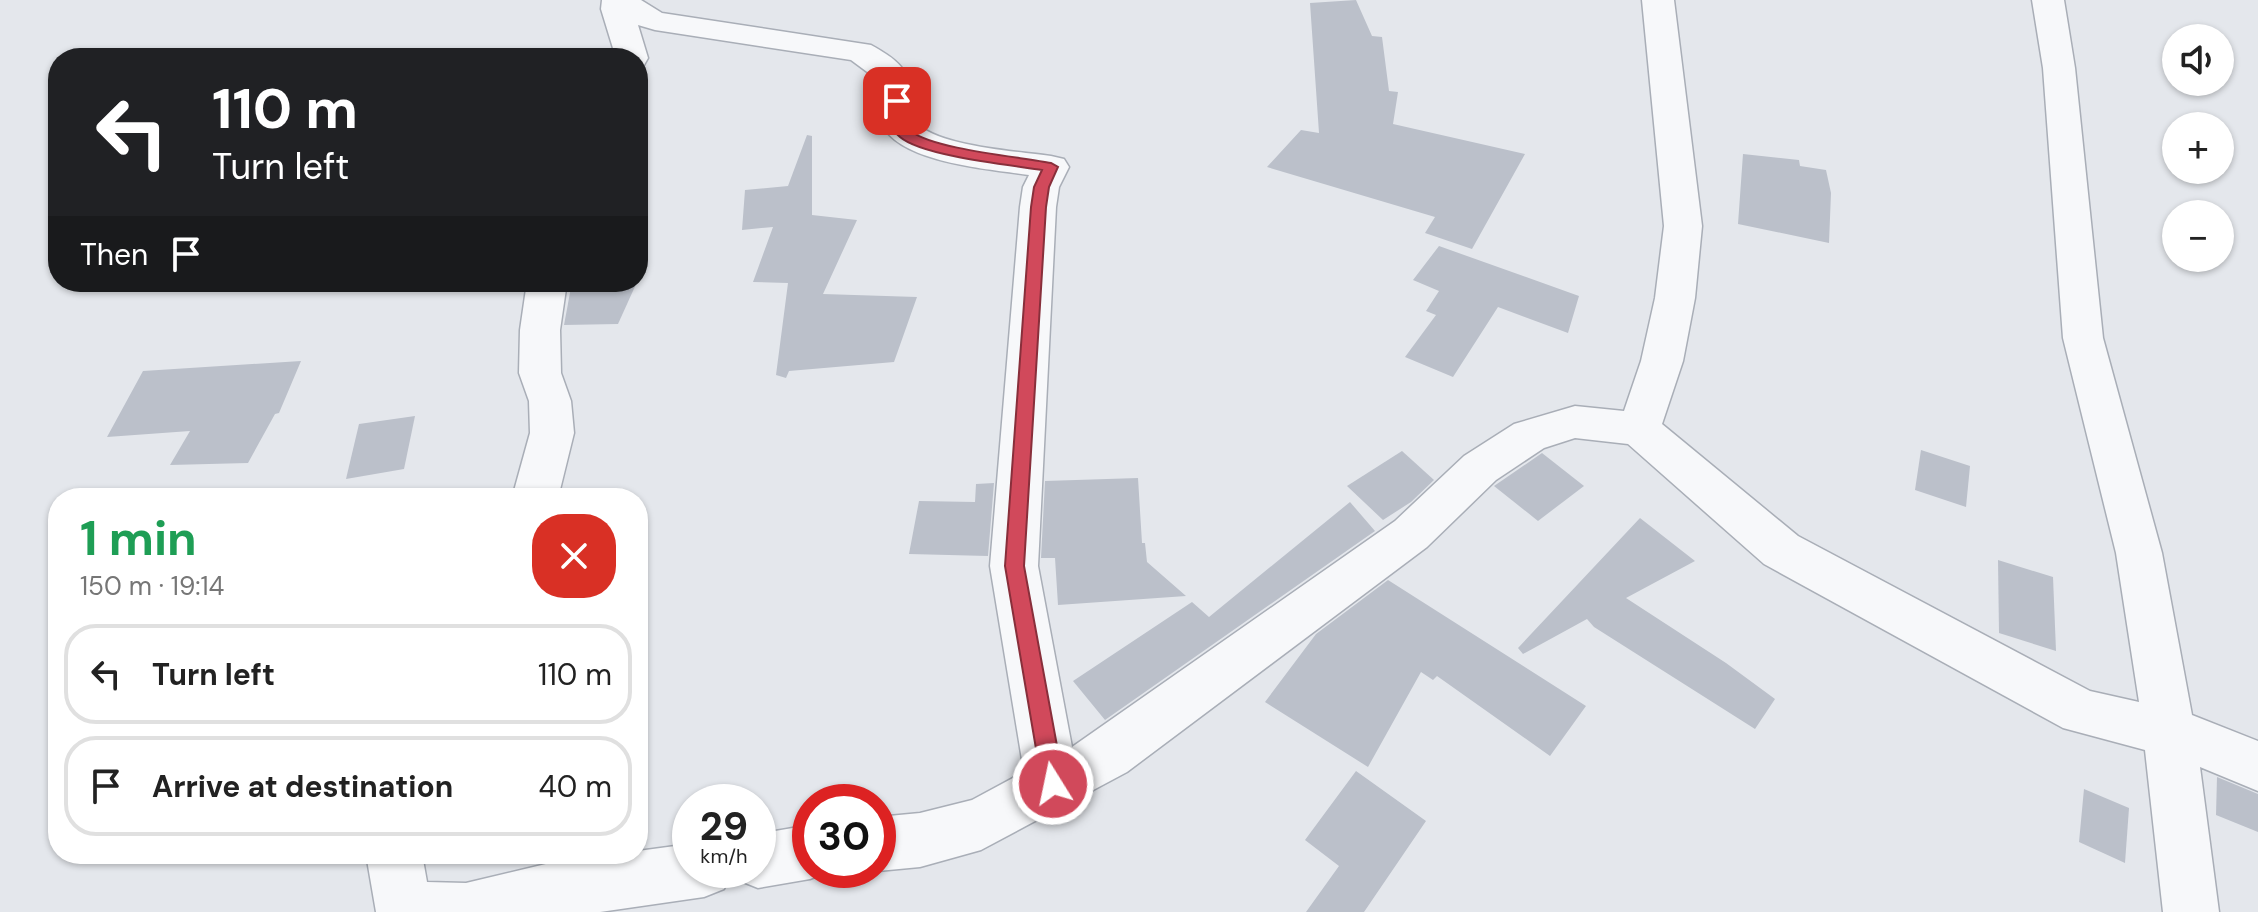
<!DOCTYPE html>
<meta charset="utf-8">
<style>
:root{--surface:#fff;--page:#f2f2f2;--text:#222;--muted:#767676;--line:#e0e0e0}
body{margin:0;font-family:"DM Sans",sans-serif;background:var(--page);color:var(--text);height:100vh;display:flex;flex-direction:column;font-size:30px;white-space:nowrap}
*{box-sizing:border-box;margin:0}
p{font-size:26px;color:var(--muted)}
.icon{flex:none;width:44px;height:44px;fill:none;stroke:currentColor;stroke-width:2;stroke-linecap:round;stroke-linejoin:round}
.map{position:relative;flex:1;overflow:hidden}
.side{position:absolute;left:48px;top:488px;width:600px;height:376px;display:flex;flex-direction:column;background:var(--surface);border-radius:32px;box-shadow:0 2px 6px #0004}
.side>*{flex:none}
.guide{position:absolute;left:48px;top:48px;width:600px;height:244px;border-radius:32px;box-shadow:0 2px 6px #0004;background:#202124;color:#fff;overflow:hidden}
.tools{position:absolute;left:2162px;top:24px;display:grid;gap:16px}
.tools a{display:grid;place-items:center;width:72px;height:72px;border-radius:50%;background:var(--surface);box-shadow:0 2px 6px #0004;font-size:40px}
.speed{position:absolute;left:672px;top:784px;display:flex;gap:16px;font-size:40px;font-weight:700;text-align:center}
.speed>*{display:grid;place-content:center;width:104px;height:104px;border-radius:50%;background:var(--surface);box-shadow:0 2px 6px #0004;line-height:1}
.speed small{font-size:20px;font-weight:400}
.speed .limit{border:12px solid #d22;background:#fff;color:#111}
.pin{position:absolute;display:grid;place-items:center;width:68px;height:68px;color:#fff;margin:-34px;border-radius:16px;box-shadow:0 4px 12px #0006}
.me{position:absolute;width:88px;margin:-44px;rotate:350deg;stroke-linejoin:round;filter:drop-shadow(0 0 6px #0008)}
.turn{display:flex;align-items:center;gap:28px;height:168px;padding:0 32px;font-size:36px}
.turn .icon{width:104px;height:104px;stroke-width:2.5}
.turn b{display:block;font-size:56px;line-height:68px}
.then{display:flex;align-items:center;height:76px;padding:0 32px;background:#0003;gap:16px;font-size:30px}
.round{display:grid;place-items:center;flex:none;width:84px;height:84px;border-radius:32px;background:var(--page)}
.summary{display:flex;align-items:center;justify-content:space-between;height:136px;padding:0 32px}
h1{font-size:48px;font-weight:700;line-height:60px;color:#1e9e55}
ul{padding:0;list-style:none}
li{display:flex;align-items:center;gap:24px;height:100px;margin:0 16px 12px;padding:0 16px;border:4px solid var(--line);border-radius:32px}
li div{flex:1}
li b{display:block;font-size:30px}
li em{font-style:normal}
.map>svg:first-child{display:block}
</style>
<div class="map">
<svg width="2258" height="912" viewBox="0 0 2258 912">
<rect width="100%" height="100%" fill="#e4e7ec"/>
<g fill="#bbc0ca">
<polygon points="1356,0 1372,36 1382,37 1389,91 1398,92 1393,124 1525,154 1472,249 1425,233 1435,217 1267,167 1301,130 1319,133 1310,3"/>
<polygon points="807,135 812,136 812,215 857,220 823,294 917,297 894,362 789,371 786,378 776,375 788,283 753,282 773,227 742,230 745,190 788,186"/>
<polygon points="1743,154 1799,160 1800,166 1826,170 1831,193 1829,243 1738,224"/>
<polygon points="1439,246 1579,296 1568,333 1498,307 1453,377 1405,357 1436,315 1426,311 1439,291 1413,280"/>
<polygon points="572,282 637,282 618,324 564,325"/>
<polygon points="301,361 279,413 275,414 248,463 170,465 190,431 107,437 143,371"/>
<polygon points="415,416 404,469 346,479 359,424"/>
<polygon points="1921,450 1970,466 1966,507 1915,490"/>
<polygon points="1402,451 1434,480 1411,502 1383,520 1347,486"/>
<polygon points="1542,453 1584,486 1538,521 1494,486"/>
<polygon points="1138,478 1142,543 1145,543 1147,562 1186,596 1058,605 1055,558 1041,558 1045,481"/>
<polygon points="994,483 988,556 909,554 919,501 975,502 976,484"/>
<polygon points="1350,502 1375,531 1105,720 1073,681 1192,602 1209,617"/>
<polygon points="1640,518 1695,561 1626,598 1726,663 1775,699 1755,729 1594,627 1587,619 1523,654 1518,648"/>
<polygon points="1998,560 2053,577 2056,651 1999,633"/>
<polygon points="1388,580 1586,706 1550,756 1437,676 1433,680 1421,672 1368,767 1265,702 1316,634"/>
<polygon points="1356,771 1426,821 1364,912 1306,912 1339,866 1305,840"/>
<polygon points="2217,777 2258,794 2258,832 2216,815"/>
<polygon points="2084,789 2129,808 2125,863 2079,842"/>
</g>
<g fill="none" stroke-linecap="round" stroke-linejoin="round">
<defs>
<g id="minor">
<path d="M602,0h39l21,13 209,32c46,25 34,33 43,76 23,26 103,30 137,35l13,3 5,8 -10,20 -3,20 -18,359 34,181 323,-226 69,-65 50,-32 61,-18 49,5 17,-50 14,-63 9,-72 -22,-226h32l28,226 -7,72 -12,63 -21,63 136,112 292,155 49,11 -23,-149 -53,-215 -20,-270 -11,-68h32l11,68 28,270 59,215 30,162 66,26v50l-58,-24 19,145h-56l-18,-162 -82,-22 -299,-164 -136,-120 -53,-6 -31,10 -48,32 -69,67 -300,225 -146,78 -61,17 -42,4 -2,-1 2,-53 42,-4 52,-13 52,-28 -34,-206 30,-359 3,-20 6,-12c-40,-6 -127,-12 -147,-50 -8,-16 -1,-33 -8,-48l-23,-17 -196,-30 -17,-5 10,33 -4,7 -6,1v-8h-22l-15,-49z"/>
<polygon points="527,282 567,282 560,330 561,373 571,401 574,433 558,498 512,498 530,433 529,401 519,373 520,330"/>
<polygon points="810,825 810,870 830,871 810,879 758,888 738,880 734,870 758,870 758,834"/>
<polygon points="690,844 690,870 732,870 724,889 704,897 600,912 376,912 366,854 422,854 427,882 466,883 550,863 638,854 638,851"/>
</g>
</defs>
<use href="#minor" stroke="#a9aeb7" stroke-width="3"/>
<use href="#minor" fill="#f7f8fa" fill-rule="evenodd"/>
</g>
<path fill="#d1495b" stroke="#882f3b" stroke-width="2" d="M897,97l7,4c0,10 -1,23 7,30 21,18 109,26 140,32l7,4 -9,20 -3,20 -22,359 40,218 -3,8 -8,3 -8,-3 -3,-8 -37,-218 26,-359 3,-20 8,-17c-32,-5 -120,-14 -142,-33 -11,-9 -10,-23 -10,-36z"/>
</svg>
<div class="tools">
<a><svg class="icon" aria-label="sound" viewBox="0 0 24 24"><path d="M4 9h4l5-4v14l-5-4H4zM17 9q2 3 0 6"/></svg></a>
<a>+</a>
<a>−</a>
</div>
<div class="speed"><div>29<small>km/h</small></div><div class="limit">30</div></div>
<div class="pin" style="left:897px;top:101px;background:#d93025"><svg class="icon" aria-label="arrive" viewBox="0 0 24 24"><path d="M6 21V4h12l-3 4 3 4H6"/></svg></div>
<svg class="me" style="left:1053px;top:784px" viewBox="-20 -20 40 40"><circle r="17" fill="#d1495b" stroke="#fff" stroke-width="3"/><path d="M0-11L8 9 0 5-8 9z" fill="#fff"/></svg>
<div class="guide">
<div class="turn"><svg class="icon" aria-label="left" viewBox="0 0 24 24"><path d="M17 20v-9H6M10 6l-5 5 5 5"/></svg><div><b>110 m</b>Turn left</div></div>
<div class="then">Then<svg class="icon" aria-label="arrive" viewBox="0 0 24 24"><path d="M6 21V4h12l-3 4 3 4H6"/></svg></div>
</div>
<section class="side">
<div class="summary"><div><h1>1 min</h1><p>150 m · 19:14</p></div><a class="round" style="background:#d93025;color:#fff"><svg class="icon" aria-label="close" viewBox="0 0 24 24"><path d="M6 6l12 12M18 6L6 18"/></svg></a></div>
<ul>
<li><svg class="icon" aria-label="left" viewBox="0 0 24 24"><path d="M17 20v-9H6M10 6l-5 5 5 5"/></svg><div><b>Turn left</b></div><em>110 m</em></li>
<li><svg class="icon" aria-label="arrive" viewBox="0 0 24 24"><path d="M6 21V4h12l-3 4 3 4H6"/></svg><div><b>Arrive at destination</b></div><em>40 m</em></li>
</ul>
</section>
</div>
